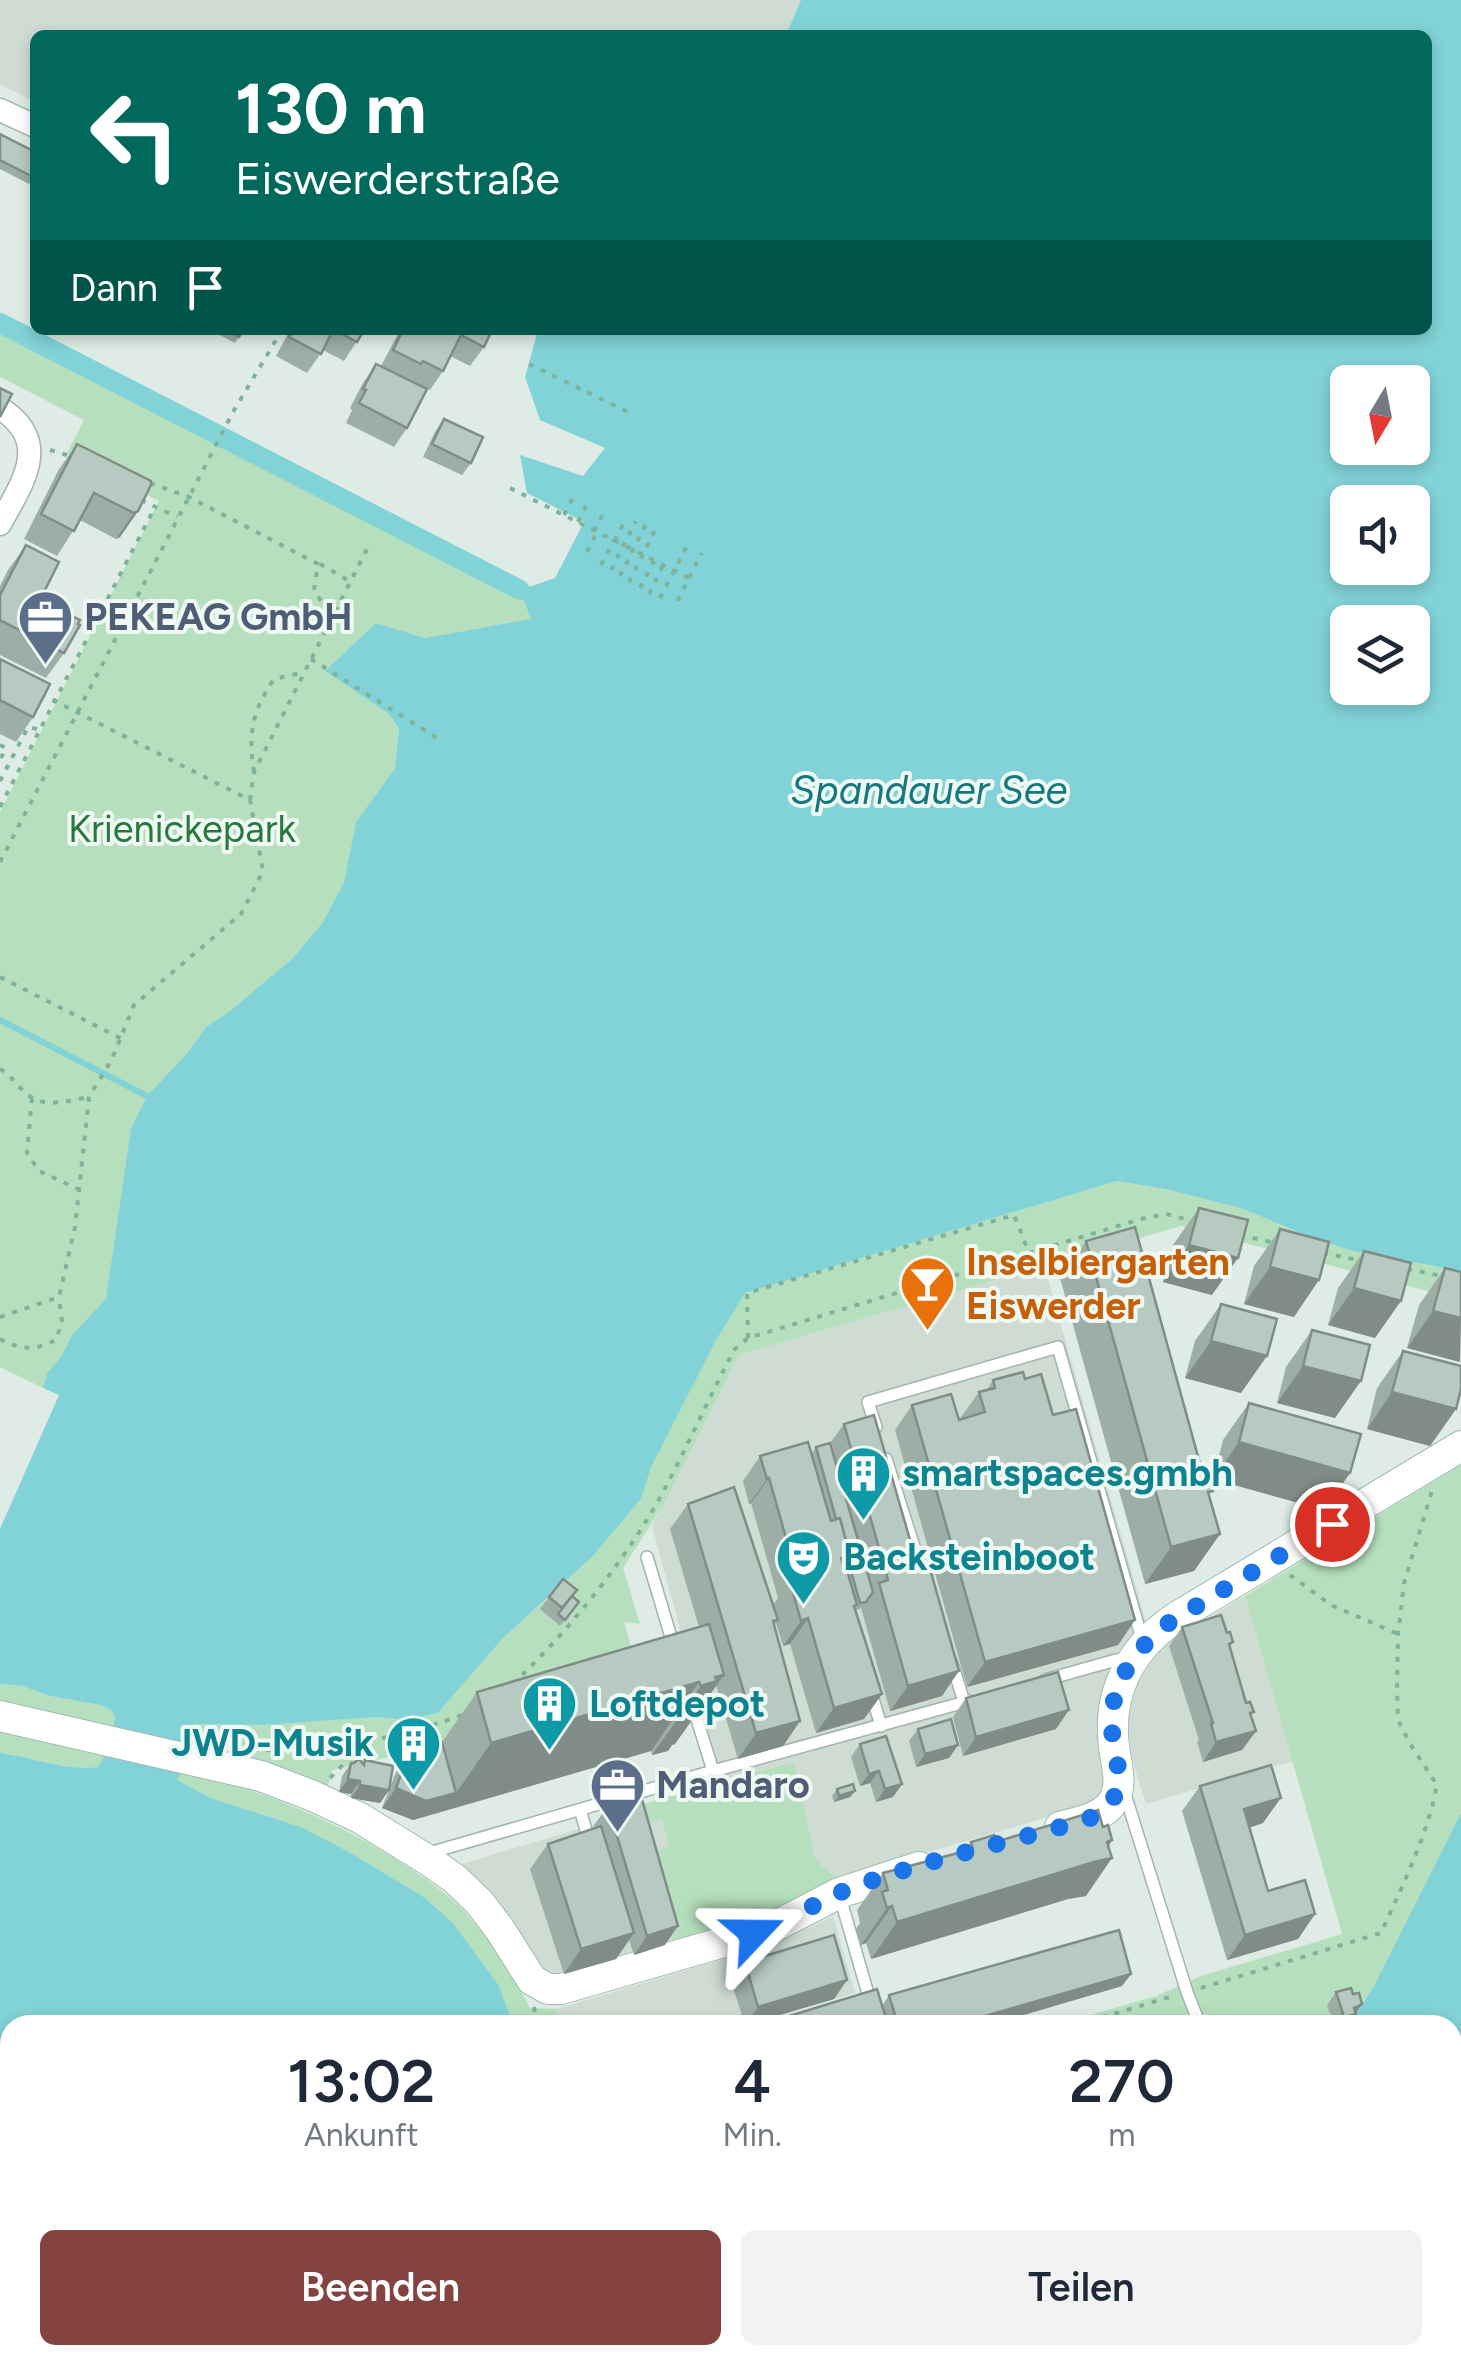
<!DOCTYPE html>
<html lang="de">
<meta charset="utf-8">
<style>
:root{--surface:#fff;--page:#f2f2f3;--text:#1f2937;--muted:#747a83;--accent:#844340}
body{margin:0;font-family:Figtree,sans-serif;background:var(--page);color:var(--text);height:100vh;display:flex;flex-direction:column;font-size:38px;white-space:nowrap}
*{box-sizing:border-box;margin:0}
p{font-size:32px;color:var(--muted)}
.icon{flex:none;width:55px;height:55px;fill:none;stroke:currentColor;stroke-width:2;stroke-linecap:round;stroke-linejoin:round}
.map{position:relative;flex:1;overflow:hidden}
.details{position:absolute;left:0px;top:2015px;width:1462px;height:350px;display:flex;flex-direction:column;background:var(--surface);border-radius:30px 30px 0 0;box-shadow:0 5px 15px #0003}
.details>*{flex:none}
.guide{position:absolute;left:30px;top:30px;width:1402px;height:305px;border-radius:15px;box-shadow:0 5px 15px #0003;background:#00695c;color:#fff;overflow:hidden}
.needle{width:65px;rotate:190deg}
.tools{position:absolute;left:1330px;top:365px;display:grid;gap:20px}
.tools a{display:grid;place-items:center;width:100px;height:100px;border-radius:15px;background:var(--surface);box-shadow:0 5px 15px #0003;font-size:50px}
.pin{position:absolute;display:grid;place-items:center;width:85px;height:85px;color:#fff;margin:-42px;border:5px solid #fff;border-radius:50%;box-shadow:0 2px 10px #0007}
.me{position:absolute;width:110px;margin:-55px;rotate:67deg;stroke-linejoin:round;filter:drop-shadow(0 0 8px #0008)}
.turn{display:flex;align-items:center;gap:35px;height:210px;padding:0 40px;font-size:45px}
.turn .icon{width:130px;height:130px;stroke-width:2.5}
.turn b{display:block;font-size:70px;line-height:85px}
.then{display:flex;align-items:center;height:95px;padding:0 40px;background:#0003;gap:20px;font-size:38px}
.eta{display:flex;justify-content:space-evenly;align-items:center;height:170px;text-align:center}
.eta b{font-size:60px;font-weight:600;line-height:70px}
.action{display:flex;gap:20px;margin-top:auto;padding:20px 40px}
.action a{flex:1;height:115px;border-radius:15px;background:var(--accent);color:#fff;font-size:40px;font-weight:600;line-height:115px;text-align:center}
.action a+a{background:var(--page);color:var(--text)}
.map>svg:first-child{display:block}
</style>
<div class="map">
<svg width="1461" height="2365" viewBox="0 0 1461 2365">
<rect width="100%" height="100%" fill="#dfece5"/>
<g fill="#cedcd4">
<polygon points="0,0 801,0 786,35 35,35 35,102 0,84"/>
<polygon points="1044,1266 1146,1622 1108,1781 1096,1803 847,1876 802,1900 565,1976 543,1969 510,1918 458,1865 723,1786 652,1526 739,1355"/>
<polygon points="1245,1596 1293,1761 1146,1804 1132,1758 1128,1729 1132,1702 1137,1685 1150,1663 1167,1643"/>
<polygon points="833,1916 855,1993 748,2025 560,2025 556,2009 784,1941"/>
</g>
<g fill="#b6e0bd">
<polygon points="0,323 520,590 532,619 425,638 376,623 325,671 389,714 399,729 395,768 356,822 344,882 323,922 293,958 230,1011 206,1027 189,1051 147,1096 106,1300 72,1335 61,1357 47,1373 43,1388 0,1367 0,812 159,501 67,453 84,420 0,377"/>
<polygon points="1117,1181 1170,1190 1243,1209 1310,1237 1353,1251 1461,1271 1461,1300 1181,1226 739,1355 664,1504 623,1568 640,1624 624,1622 640,1677 447,1744 332,1770 328,1787 190,1747 188,1736 194,1724 264,1725 377,1717 406,1720 438,1713 503,1638 592,1557 641,1499 650,1467 716,1339 745,1293"/>
<polygon points="1461,1465 1461,1813 1374,1986 1349,2025 1056,2025 1156,1996 1201,1976 1342,1934 1245,1596"/>
<polygon points="0,1684 22,1686 50,1696 100,1705 111,1710 115,1717 113,1726 100,1723 80,1723 0,1704"/>
<path d="M0,1730l107,24 -9,13c-33,4 -65,-10 -98,-14z"/>
<polygon points="794,1762 815,1858 828,1872 842,1879 782,1910 673,1943 648,1854 669,1847 662,1819 648,1822 643,1804"/>
<path d="M185,1768c80,25 156,54 226,101 19,13 38,26 54,43 27,28 47,62 65,96l26,1 4,16h-46l-16,-41 -45,-61 -29,-25 -73,-45 -50,-26 -90,-29 -34,-18z"/>
<polygon points="223,2355 406,2355 403,2365 244,2365"/>
<polygon points="571,2355 1184,2355 1179,2365 572,2365"/>
</g>
<g fill="#82d3d7" fill-rule="evenodd">
<path d="M801,0h660v1271l-108,-20 -43,-14 -67,-28 -73,-19 -53,-9 -372,112 -29,47 -65,127 -10,32 -49,58 -89,81 -65,75 -32,7 -29,-3 -113,8 -70,-1c-7,14 -2,27 -8,42 -3,5 -6,9 -9,14l34,18 90,29 50,26 74,45 28,25 45,61 16,41h-504v330h213l21,10h-244v-612c33,4 65,18 98,14l11,-18 6,-32 -4,-7 -11,-5 -50,-9 -28,-10 -22,-2v-155l59,-134 -16,-7 4,-15 14,-16 11,-22 34,-36 25,-170 16,-33 42,-45 17,-24 24,-16 63,-53 30,-36 21,-40 12,-60 39,-54 4,-39 -10,-15 -64,-43 51,-48 49,15 106,-19 -11,-29 35,-12 29,-56 -57,-29 -7,-38 63,21 22,-28 -65,-28 -15,-43 13,-47h890v-295h-642zM1348,382h64v66h-64zM1348,502h64v66h-64zM1348,622h64v66h-64z"/>
<polygon points="1461,1813 1461,2365 1179,2365 1184,2355 1452,2355 1452,2025 1349,2025 1374,1986"/>
<polygon points="406,2355 571,2355 572,2365 403,2365"/>
</g>
<g fill="none" stroke-linecap="round" stroke-linejoin="round">
<polyline stroke="#82d3d7" stroke-width="6" points="0,1020 147,1096"/>
<polyline stroke="#82d3d7" stroke-width="20" points="0,323 520,590"/>
<defs>
<g id="lane">
<polyline points="876,1427 868,1402 1058,1347 1142,1639"/>
<polyline points="886,1459 926,1584"/>
<polyline points="647,1557 674,1647"/>
<polyline points="952,1663 964,1702"/>
<polyline points="1045,1680 1116,1660 1129,1659"/>
<polyline points="871,1692 881,1726"/>
<polyline points="692,1703 713,1771"/>
<polyline points="1125,1794 1187,1992 1200,2025"/>
<polyline points="580,1810 590,1843"/>
<polyline points="429,1853 713,1771 969,1701"/>
<polyline points="840,1897 871,2004"/>
<polyline points="734,2355 736,2365"/>
<polyline points="964,2355 967,2365"/>
</g>
<g id="street">
<polyline points="0,110 35,126"/>
<path d="M0,408c53,34 22,75 0,116"/>
</g>
<g id="secondary">
<polyline points="0,1716 261,1776 313,1796 360,1818 431,1862 455,1879 479,1902 499,1928 532,1980 548,1989 561,1989 772,1928 839,1893 919,1867"/>
<path d="M1060,1827c18,-5 44,-9 54,-27 9,-16 2,-36 0,-54 -7,-55 18,-101 66,-131l281,-169"/>
</g>
</defs>
<use href="#lane" stroke="#a2b4ac" stroke-width="14"/>
<use href="#street" stroke="#a2b4ac" stroke-width="25"/>
<use href="#secondary" stroke="#a0bcaf" stroke-width="32"/>
<g stroke="#7db39c" stroke-width="4" stroke-dasharray="5 8" stroke-linecap="butt">
<polyline points="503,330 510,334"/>
<polyline points="529,364 630,413"/>
<polyline points="50,450 70,456"/>
<polyline points="150,483 189,497 318,564 314,590 332,618"/>
<polyline points="510,488 689,578 675,606"/>
<polyline points="141,500 177,517"/>
<polyline points="564,515 574,495"/>
<polyline points="578,522 588,502"/>
<polyline points="594,531 605,510"/>
<polyline points="615,541 625,520"/>
<polyline points="587,552 597,532"/>
<polyline points="320,564 351,582"/>
<polyline points="601,565 614,540"/>
<polyline points="611,570 636,521"/>
<polyline points="620,576 646,524"/>
<polyline points="689,578 702,553"/>
<polyline points="629,582 656,528"/>
<polyline points="640,588 654,561"/>
<polyline points="649,594 663,565"/>
<polyline points="660,598 688,544"/>
<polyline points="311,659 437,738"/>
<polyline points="0,745 6,748 0,760"/>
<path d="M254,772c-6,-38 -2,-61 20,-93l31,-7"/>
<polyline points="0,781 28,727 37,729"/>
<polyline points="250,800 254,772 370,543"/>
<polyline points="0,807 155,507"/>
<polyline points="0,862 233,412 282,330"/>
<polyline points="0,977 122,1039"/>
<path d="M0,1069c13,7 19,21 31,28 16,11 40,3 58,0"/>
<polyline points="32,1098 27,1153 39,1171 78,1189"/>
<polyline points="1240,1235 1275,1243"/>
<polyline points="1323,1253 1358,1260"/>
<polyline points="1407,1269 1442,1276"/>
<polyline points="0,1317 59,1297 75,1227 89,1097 112,1059 134,1005 241,914 263,871 250,800 43,695"/>
<polyline points="748,1338 747,1293 1014,1215 1029,1253"/>
<path d="M0,1339c22,11 34,12 56,1l6,-18 -3,-25"/>
<polyline points="1290,1575 1331,1605 1398,1634"/>
<path d="M513,1684c55,-53 105,-114 144,-181 26,-47 48,-97 73,-145l5,-9 13,-11 393,-119 25,-5 27,7"/>
<path d="M266,1750c68,1 133,-12 196,-35"/>
<polyline points="330,1778 365,1742"/>
<path d="M1201,1988l180,-55c22,-49 46,-96 56,-148l-28,-43 -11,-22 -1,-28 1,-58 6,-51 28,-92"/>
<polyline points="534,2007 537,2025"/>
<polyline points="1077,2025 1173,1996"/>
</g>
<use href="#lane" stroke="#fff" stroke-width="11"/>
<use href="#street" stroke="#fff" stroke-width="22"/>
<use href="#secondary" stroke="#fff" stroke-width="30"/>
</g>
<g fill="#9daea6">
<polygon points="0,134 35,174 29,184 0,169"/>
<polygon points="210,330 243,330 235,343"/>
<polygon points="290,330 364,330 344,361 323,350 307,373 276,356"/>
<polygon points="400,330 492,330 484,347 470,366 450,356 443,371 430,390 410,380 407,428 394,447 346,423 352,410 350,408 363,383 376,364 381,366"/>
<polygon points="444,419 471,463 462,475 423,457 435,432"/>
<polygon points="77,444 138,511 120,537 116,539 80,520 57,556 24,539 59,469"/>
<polygon points="26,545 40,600 64,653 46,678 0,655 0,586 8,570"/>
<polygon points="0,659 33,717 16,742 0,734"/>
<polygon points="1199,1208 1212,1295 1163,1282 1173,1245"/>
<polygon points="1280,1229 1294,1317 1244,1304 1254,1266"/>
<polygon points="1086,1241 1209,1496 1220,1534 1194,1571 1145,1584 1060,1278"/>
<polygon points="1364,1251 1375,1338 1328,1325 1338,1288"/>
<polygon points="1445,1268 1461,1272 1460,1362 1407,1348 1419,1305"/>
<polygon points="1221,1304 1241,1393 1185,1378 1195,1341"/>
<polygon points="1312,1330 1335,1418 1277,1403 1286,1367"/>
<polygon points="1403,1351 1456,1409 1430,1446 1367,1429 1377,1388"/>
<polygon points="1025,1379 1053,1415 1135,1620 1118,1645 967,1687 895,1430 912,1405 959,1420 962,1419 961,1417 979,1392 987,1390 993,1380"/>
<polygon points="1249,1403 1350,1473 1324,1510 1213,1479 1223,1440"/>
<polygon points="844,1424 942,1696 890,1711 861,1608 856,1610 882,1694 864,1719 816,1733 790,1644 783,1646 776,1623 774,1626 800,1721 783,1746 738,1759 716,1685 675,1744 672,1745 668,1751 652,1755 651,1751 413,1820 382,1808 396,1772 409,1753 415,1755 419,1749 442,1742 477,1692 699,1627 670,1529 688,1504 773,1605 778,1598 751,1503 749,1504 743,1481 760,1456 812,1453 816,1447 830,1443"/>
<polygon points="572,1596 579,1602 560,1626 540,1609 549,1597"/>
<polygon points="1182,1627 1227,1633 1233,1642 1230,1647 1256,1731 1242,1750 1203,1762 1197,1742 1199,1740 1169,1646"/>
<polygon points="966,1698 1056,1729 963,1756 953,1717"/>
<polygon points="918,1729 958,1745 949,1758 916,1767 909,1741"/>
<polygon points="860,1744 902,1784 893,1797 876,1802 870,1783 860,1786 851,1757"/>
<polygon points="365,1760 389,1790 380,1803 351,1798 351,1794 339,1792 342,1776 351,1763 363,1763"/>
<polygon points="1200,1786 1263,1823 1249,1828 1268,1891 1315,1914 1298,1939 1227,1960 1182,1811"/>
<polygon points="837,1789 855,1791 850,1797 834,1802 832,1796"/>
<polygon points="608,1806 665,1945 634,1955 629,1940 616,1959 564,1974 530,1869 548,1844 595,1828 594,1825"/>
<polygon points="1103,1827 1112,1840 1086,1896 1068,1899 871,1959 866,1943 861,1945 856,1929 860,1923 857,1910 883,1873 964,1851 971,1842 996,1842"/>
<polygon points="745,1962 847,1980 834,1999 745,2025 731,1981"/>
<polygon points="1131,1974 1122,1986 990,2025 760,2025 882,2006 889,1995"/>
<polygon points="1336,1992 1353,1994 1362,2004 1348,2025 1334,2025 1327,2005"/>
<polygon points="740,2355 815,2355 818,2365 743,2365"/>
<polygon points="1014,2355 1032,2355 1028,2365 1014,2365"/>
</g>
<g fill="#808d87">
<polygon points="138,511 120,537 116,539 134,513"/>
<polygon points="1189,1245 1238,1258 1212,1295 1163,1282"/>
<polygon points="1270,1267 1319,1280 1294,1317 1244,1304"/>
<polygon points="1354,1288 1401,1301 1375,1338 1328,1325"/>
<polygon points="1433,1311 1461,1318 1460,1362 1407,1348"/>
<polygon points="1211,1341 1267,1356 1241,1393 1185,1378"/>
<polygon points="1303,1366 1361,1381 1335,1418 1277,1403"/>
<polygon points="1392,1392 1456,1409 1430,1446 1367,1429"/>
<polygon points="1239,1442 1350,1473 1324,1510 1213,1479"/>
<polygon points="769,1478 751,1503 749,1504 767,1479"/>
<polygon points="1220,1534 1194,1571 1145,1584 1171,1547"/>
<polygon points="808,1618 790,1644 783,1646 801,1621"/>
<polygon points="1135,1620 1118,1645 967,1687 985,1662"/>
<polygon points="959,1671 942,1696 890,1711 908,1686"/>
<polygon points="724,1675 675,1744 672,1745 668,1751 652,1755 701,1686 715,1677"/>
<polygon points="699,1682 651,1751 413,1820 382,1808 396,1788 456,1793 491,1743"/>
<polygon points="882,1694 864,1719 816,1733 834,1708"/>
<polygon points="1069,1710 1056,1729 963,1756 976,1737"/>
<polygon points="800,1721 783,1746 738,1759 756,1733"/>
<polygon points="1256,1731 1242,1750 1203,1762 1216,1742"/>
<polygon points="958,1745 949,1758 916,1767 925,1754"/>
<polygon points="879,1771 870,1783 860,1786 869,1774"/>
<polygon points="348,1779 360,1781 351,1794 339,1792"/>
<polygon points="902,1784 893,1797 876,1802 885,1789"/>
<polygon points="360,1785 389,1790 380,1803 351,1798"/>
<polygon points="855,1791 850,1797 834,1802 839,1796"/>
<polygon points="1281,1798 1263,1823 1226,1835 1244,1809"/>
<polygon points="1112,1840 1098,1861 1112,1858 1086,1896 1068,1899 871,1959 897,1922"/>
<polygon points="892,1906 866,1943 861,1945 887,1908"/>
<polygon points="1315,1914 1298,1939 1227,1960 1245,1935"/>
<polygon points="678,1926 665,1945 634,1955 647,1936"/>
<polygon points="634,1933 616,1959 564,1974 581,1949"/>
<polygon points="1131,1974 1122,1986 990,2025 954,2025"/>
<polygon points="847,1980 834,1999 746,2025 758,2007"/>
<polygon points="1362,2004 1348,2025 1338,2025 1344,2017"/>
<polygon points="994,2355 1010,2355 990,2360"/>
<polygon points="1019,2360 1032,2360 1028,2365 1015,2365"/>
</g>
<g fill="#b7cac1" stroke="#808d87" stroke-width="2.5">
<polygon points="0,134 35,152 35,174 33,177 0,160"/>
<polygon points="227,330 243,330 239,337"/>
<polygon points="293,330 333,330 321,354 289,337"/>
<polygon points="335,330 364,330 357,342"/>
<polygon points="403,330 492,330 484,347 461,335 443,371 423,361 421,364 393,350"/>
<polygon points="376,364 427,389 407,428 359,403 366,390 363,389"/>
<polygon points="0,388 12,394 0,417"/>
<polygon points="444,419 483,437 471,463 432,444"/>
<polygon points="77,444 151,481 151,485 138,511 134,513 94,493 74,531 41,514"/>
<polygon points="26,545 59,562 40,600 80,620 78,624 80,625 64,653 0,620 0,595"/>
<polygon points="0,659 50,684 33,717 0,700"/>
<polygon points="1199,1208 1248,1220 1238,1258 1189,1245"/>
<polygon points="1135,1227 1202,1471 1207,1469 1213,1491 1208,1492 1220,1534 1171,1547 1086,1241"/>
<polygon points="1280,1229 1329,1242 1319,1280 1270,1267"/>
<polygon points="1364,1251 1411,1263 1401,1301 1354,1288"/>
<polygon points="1445,1268 1461,1272 1461,1318 1433,1311"/>
<polygon points="1221,1304 1277,1319 1267,1356 1211,1341"/>
<polygon points="1312,1330 1370,1345 1361,1381 1303,1366"/>
<polygon points="1403,1351 1461,1366 1461,1389 1456,1409 1392,1392"/>
<polygon points="1023,1372 1025,1379 1041,1374 1053,1415 1076,1409 1135,1620 985,1662 912,1405 951,1394 959,1420 985,1412 979,1392 995,1388 993,1380"/>
<polygon points="1249,1403 1361,1434 1350,1473 1239,1442"/>
<polygon points="874,1415 919,1571 930,1569 959,1671 908,1686 879,1583 888,1580 844,1424"/>
<polygon points="808,1442 831,1521 840,1518 850,1555 841,1558 844,1567 846,1567 857,1605 854,1606 882,1694 834,1708 808,1618 801,1621 790,1582 798,1580 769,1478 767,1479 760,1456"/>
<polygon points="830,1443 873,1592 866,1602 860,1603 848,1560 850,1555 840,1518 836,1519 816,1447"/>
<polygon points="734,1487 778,1620 773,1621 800,1721 756,1733 688,1504"/>
<polygon points="563,1579 577,1590 562,1608 549,1597"/>
<polygon points="572,1596 579,1602 565,1620 558,1614"/>
<polygon points="1221,1615 1227,1633 1230,1632 1233,1642 1229,1644 1246,1703 1250,1702 1254,1712 1250,1713 1256,1731 1216,1742 1211,1723 1213,1723 1182,1627"/>
<polygon points="709,1624 724,1675 715,1677 717,1681 701,1686 699,1682 491,1743 477,1692"/>
<polygon points="1058,1672 1069,1710 976,1737 966,1698"/>
<polygon points="951,1719 958,1745 925,1754 918,1729"/>
<polygon points="886,1736 902,1784 885,1789 879,1771 869,1774 860,1744"/>
<polygon points="442,1742 456,1793 426,1801 396,1788 409,1753 419,1757 419,1749"/>
<polygon points="359,1759 364,1765 365,1760 393,1766 389,1790 360,1785 360,1781 348,1779 351,1763 354,1763"/>
<polygon points="1271,1765 1281,1798 1244,1809 1268,1891 1305,1880 1315,1914 1245,1935 1200,1786"/>
<polygon points="853,1784 855,1791 839,1796 837,1789"/>
<polygon points="641,1796 678,1926 647,1936 608,1806"/>
<polygon points="1098,1810 1103,1827 1108,1825 1112,1840 1107,1842 1112,1858 1094,1862 897,1922 892,1906 887,1908 882,1892 888,1890 883,1873 973,1849 971,1842 994,1835 996,1842"/>
<polygon points="601,1826 634,1933 581,1949 548,1844"/>
<polygon points="1119,1930 1131,1974 954,2025 898,2025 889,1995"/>
<polygon points="834,1935 847,1980 758,2007 745,1962"/>
<polygon points="1351,1988 1353,1994 1359,1993 1362,2004 1354,2008 1356,2014 1344,2017 1336,1992"/>
<polygon points="877,1989 888,2025 760,2025"/>
<polygon points="742,2021 744,2025 728,2025"/>
<polygon points="766,2355 815,2355 818,2365 769,2365"/>
<rect x="1019" y="2355" width="13" height="5"/>
</g>
<g fill="none" stroke-linecap="round" stroke-linejoin="round">
<path stroke="#1a73e8" stroke-width="18" stroke-dasharray="0 32.4" d="M754,1933c34,-10 63,-32 97,-45 76,-28 157,-46 235,-68 57,-27 21,-62 26,-109 5,-36 29,-68 58,-89l162,-98"/>
</g>
<defs>
<symbol id="office-pin" viewBox="-11 -11 22 30"><path d="M0 17L-7.5 6A9.5 9.5 0 1 1 7.5 6Z" fill="#5c6f8a" stroke="#f0f8f3"/><path d="M-6-3h4V-5.5h4V-3h4V5H-6ZM-1-4.5V-3h2v-1.5ZM-6 0V1H6V0Z" fill="#fff"/></symbol>
<symbol id="bar-pin" viewBox="-11 -11 22 30"><path d="M0 17L-7.5 6A9.5 9.5 0 1 1 7.5 6Z" fill="#e8710a" stroke="#f0f8f3"/><path d="M-6-5H6L.8 .8V4.5H3.5V6h-7V4.5H-.8V.8Z" fill="#fff"/></symbol>
<symbol id="building-pin" viewBox="-11 -11 22 30"><path d="M0 17L-7.5 6A9.5 9.5 0 1 1 7.5 6Z" fill="#0f9aa8" stroke="#f0f8f3"/><path d="M-4-6H4V6H1V3H-1V6H-4ZM-2.5-4.3h1.7v1.8h-1.7ZM.8-4.3h1.7v1.8H.8ZM-2.5-1h1.7V.8h-1.7ZM.8-1h1.7V.8H.8Z" fill="#fff"/></symbol>
<symbol id="theatre-pin" viewBox="-11 -11 22 30"><path d="M0 17L-7.5 6A9.5 9.5 0 1 1 7.5 6Z" fill="#0f9aa8" stroke="#f0f8f3"/><path d="M-5-5.5Q0-4 5-5.5V0Q5 5 0 6Q-5 5-5 0ZM-3.3-2.5H-1v1.5H-3.3ZM1-2.5H3.3v1.5H1ZM-2.8 1Q0 5.5 2.8 1Z" fill="#fff"/></symbol>
</defs>
<g fill-rule="evenodd">
<use href="#office-pin" x="14" y="586" width="63" height="86"/>
<use href="#bar-pin" x="896" y="1252" width="63" height="86"/>
<use href="#building-pin" x="832" y="1442" width="63" height="86"/>
<use href="#theatre-pin" x="772" y="1526" width="63" height="86"/>
<use href="#building-pin" x="518" y="1672" width="63" height="86"/>
<use href="#building-pin" x="382" y="1712" width="63" height="86"/>
<use href="#office-pin" x="586" y="1754" width="63" height="86"/>
</g>
<g text-anchor="middle" stroke-width="8" stroke-linejoin="round" paint-order="stroke">
<g font-size="38" font-weight="bold" fill="#4e5e75" stroke="#f0f8f3" text-anchor="start">
<text x="84" y="630">PEKEAG GmbH</text>
<text x="656" y="1798">Mandaro</text>
</g>
<g font-size="38" fill="#25793c" stroke="#f0f8f3">
<text x="182" y="842">Krienickepark</text>
</g>
<g font-size="38" font-weight="bold" fill="#c56008" stroke="#f0f8f3" text-anchor="start">
<text x="966" y="1275">Inselbiergarten<tspan x="966" dy="44">Eiswerder</tspan></text>
</g>
<g font-size="38" font-weight="bold" fill="#0d838f" stroke="#f0f8f3" text-anchor="start">
<text x="902" y="1486">smartspaces.gmbh</text>
<text x="843" y="1570">Backsteinboot</text>
<text x="589" y="1717">Loftdepot</text>
<text x="374" y="1756" text-anchor="end">JWD-Musik</text>
</g>
<g font-size="40" font-style="italic" fill="#13797f" stroke="#f0f8f3">
<text x="929" y="804">Spandauer See</text>
</g>
</g>
</svg>
<div class="tools">
<a><svg class="needle" viewBox="-14 -14 28 28"><path d="M0-13l5 13h-10z" fill="#e53935"/><path d="M0 13l5-13h-10z" fill="#747a83"/></svg></a>
<a><svg class="icon" aria-label="sound" viewBox="0 0 24 24"><path d="M4 9h4l5-4v14l-5-4H4zM17 9q2 3 0 6"/></svg></a>
<a><svg class="icon" aria-label="layers" viewBox="0 0 24 24"><path d="M12 4l9 5-9 5-9-5zM3 14l9 5 9-5"/></svg></a>
</div>
<div class="pin" style="left:1332px;top:1524px;background:#d93025"><svg class="icon" aria-label="arrive" viewBox="0 0 24 24"><path d="M6 21V4h12l-3 4 3 4H6"/></svg></div>
<svg class="me" style="left:754px;top:1933px" viewBox="-20 -20 40 40"><path d="M0-17L14 15 0 8-14 15z" fill="#1a73e8" stroke="#fff" stroke-width="4"/></svg>
<div class="guide">
<div class="turn"><svg class="icon" aria-label="left" viewBox="0 0 24 24"><path d="M17 20v-9H6M10 6l-5 5 5 5"/></svg><div><b>130 m</b>Eiswerderstraße</div></div>
<div class="then">Dann<svg class="icon" aria-label="arrive" viewBox="0 0 24 24"><path d="M6 21V4h12l-3 4 3 4H6"/></svg></div>
</div>
<section class="details">
<div class="eta">
<div><b>13:02</b><p>Ankunft</p></div>
<div><b>4</b><p>Min.</p></div>
<div><b>270</b><p>m</p></div>
</div>
<div class="action"><a>Beenden</a><a>Teilen</a></div>
</section>
</div>
